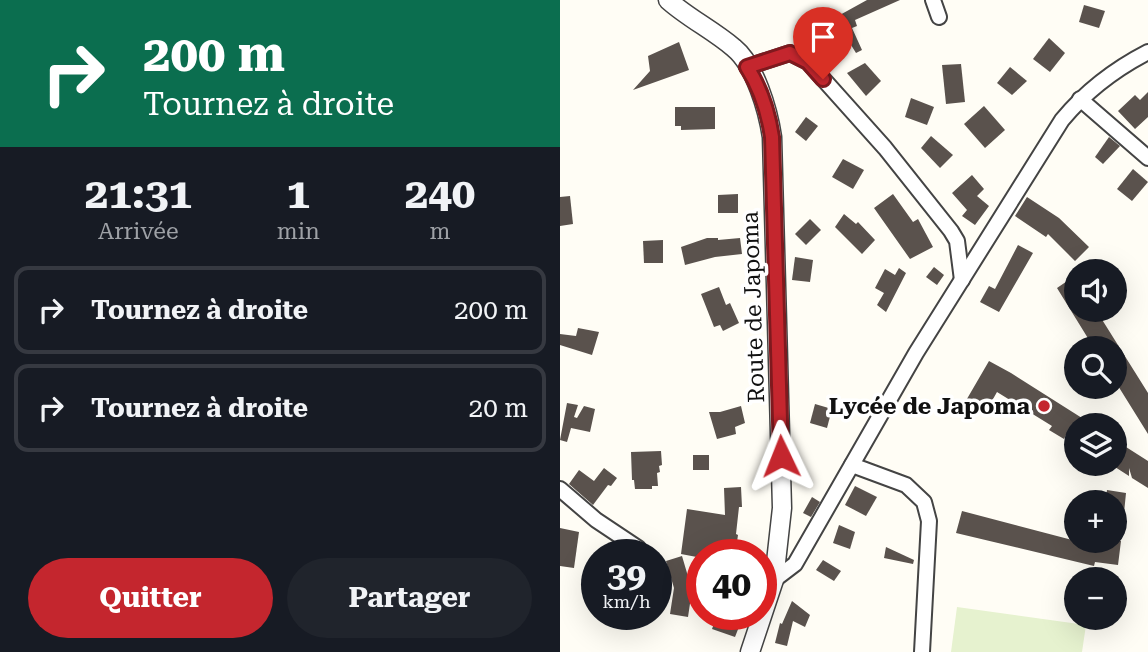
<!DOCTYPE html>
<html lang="fr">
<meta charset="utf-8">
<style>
:root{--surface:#171b24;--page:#20242c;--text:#f1f3f6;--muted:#9ea1a6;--line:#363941;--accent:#c4262e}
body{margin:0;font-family:"Roboto Serif",serif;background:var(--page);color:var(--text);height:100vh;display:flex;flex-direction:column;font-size:26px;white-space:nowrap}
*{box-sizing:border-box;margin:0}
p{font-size:23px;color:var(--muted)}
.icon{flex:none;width:38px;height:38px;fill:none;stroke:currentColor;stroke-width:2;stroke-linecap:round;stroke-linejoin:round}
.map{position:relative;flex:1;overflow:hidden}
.side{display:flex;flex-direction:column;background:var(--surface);width:560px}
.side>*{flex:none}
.top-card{background:#0b6e4f;color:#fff;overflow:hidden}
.buttons{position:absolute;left:504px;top:259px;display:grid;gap:14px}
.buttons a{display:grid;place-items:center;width:63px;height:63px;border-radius:50%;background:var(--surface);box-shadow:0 7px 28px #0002;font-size:35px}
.speed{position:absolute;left:21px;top:539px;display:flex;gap:14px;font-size:35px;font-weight:700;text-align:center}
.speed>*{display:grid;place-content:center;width:91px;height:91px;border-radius:50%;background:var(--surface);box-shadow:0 7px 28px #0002;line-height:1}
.speed small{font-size:18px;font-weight:400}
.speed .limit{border:10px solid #d22;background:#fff;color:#111}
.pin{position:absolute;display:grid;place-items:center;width:60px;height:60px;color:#fff;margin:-72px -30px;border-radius:50% 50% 50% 0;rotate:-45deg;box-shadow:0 0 7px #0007}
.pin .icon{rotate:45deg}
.me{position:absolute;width:77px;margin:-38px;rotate:358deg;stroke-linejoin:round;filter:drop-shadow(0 0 5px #0008)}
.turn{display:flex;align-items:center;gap:24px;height:147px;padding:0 28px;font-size:32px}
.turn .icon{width:91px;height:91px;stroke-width:2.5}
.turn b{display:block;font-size:49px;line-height:60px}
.eta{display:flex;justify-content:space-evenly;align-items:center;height:119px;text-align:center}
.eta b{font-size:42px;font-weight:700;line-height:49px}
.primary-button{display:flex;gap:14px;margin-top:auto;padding:14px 28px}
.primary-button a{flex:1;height:80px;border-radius:42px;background:var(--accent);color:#fff;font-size:28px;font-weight:700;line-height:80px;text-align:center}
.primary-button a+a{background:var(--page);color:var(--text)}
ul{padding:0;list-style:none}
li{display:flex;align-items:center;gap:21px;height:88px;margin:0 14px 10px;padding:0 14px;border:4px solid var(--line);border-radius:14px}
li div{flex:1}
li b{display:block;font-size:26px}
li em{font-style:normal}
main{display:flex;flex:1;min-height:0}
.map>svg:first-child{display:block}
</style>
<main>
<section class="side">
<div class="top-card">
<div class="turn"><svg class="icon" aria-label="right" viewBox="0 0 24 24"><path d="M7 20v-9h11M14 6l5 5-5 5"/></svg><div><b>200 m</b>Tournez à droite</div></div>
</div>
<div class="eta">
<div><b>21:31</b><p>Arrivée</p></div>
<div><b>1</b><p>min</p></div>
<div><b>240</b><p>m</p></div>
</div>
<ul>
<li><svg class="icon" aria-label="right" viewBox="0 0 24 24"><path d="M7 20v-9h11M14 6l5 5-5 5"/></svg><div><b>Tournez à droite</b></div><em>200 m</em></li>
<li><svg class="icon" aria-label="right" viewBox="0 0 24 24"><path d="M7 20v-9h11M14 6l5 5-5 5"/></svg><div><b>Tournez à droite</b></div><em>20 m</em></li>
</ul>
<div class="primary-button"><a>Quitter</a><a>Partager</a></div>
</section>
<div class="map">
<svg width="588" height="652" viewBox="0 0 588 652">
<rect width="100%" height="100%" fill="#fffdf5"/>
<polygon fill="#e6f2cf" points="397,607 526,625 522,652 391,652"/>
<g fill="#5a524d">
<polygon points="307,0 340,0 295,20 297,26 292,28 302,50 296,53 283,32 256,46 249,32"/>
<polygon points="524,5 545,11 539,28 519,22"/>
<polygon points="489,38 505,53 490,72 473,59"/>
<polygon points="119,42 129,70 73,90 90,71 88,56"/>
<polygon points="305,63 321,81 306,96 287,73"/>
<polygon points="401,64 405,102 386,104 382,65"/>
<polygon points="450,67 467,81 452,95 437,83"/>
<polygon points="588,92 588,117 575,129 558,111 575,95 580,100"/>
<polygon points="351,98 374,107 367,125 345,117"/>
<polygon points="424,106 445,130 425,148 404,124"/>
<polygon points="115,107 155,107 155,129 121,130 121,126 115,126"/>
<polygon points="246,117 258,126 246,141 235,132"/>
<polygon points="371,136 393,155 380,168 361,148"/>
<polygon points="549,137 560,146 543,164 535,157"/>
<polygon points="283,159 304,170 293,189 272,177"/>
<polygon points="573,169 588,182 572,201 557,189"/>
<polygon points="412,175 424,189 417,196 429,206 415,225 402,216 407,210 392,193"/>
<polygon points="178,194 178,213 158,213 158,195"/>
<polygon points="333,194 353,222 358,219 373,247 350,259 314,208"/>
<polygon points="10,196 13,224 0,226 0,197"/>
<polygon points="467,197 499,218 529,247 515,261 488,234 486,237 455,216"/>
<polygon points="284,214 296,224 298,222 315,240 302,254 275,227"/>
<polygon points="250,219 261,230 246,245 235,234"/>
<polygon points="147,238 158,238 158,240 180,238 182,254 155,257 125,265 121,247"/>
<polygon points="103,240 103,263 84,263 83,241"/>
<polygon points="458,245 473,253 439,312 420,302 429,286 435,289"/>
<polygon points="235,257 253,260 250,282 232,280"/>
<polygon points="374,267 384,275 377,285 366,277"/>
<polygon points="339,268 346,273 326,312 317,305 324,293 315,288 325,269 335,275"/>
<polygon points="516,275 516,310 536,310 588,393 588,434 555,381 555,348 534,348 497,288"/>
<polygon points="159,287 166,305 170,303 179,323 163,331 160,325 154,327 141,294"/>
<polygon points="18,328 39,332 32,355 0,345 0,334 16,336"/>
<polygon points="429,361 451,373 533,425 516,425 516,442 506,435 504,439 489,430 492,426 437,392 424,415 404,404"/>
<polygon points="7,403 18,405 14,417 17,418 24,406 35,409 30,432 11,428 7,442 0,440"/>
<polygon points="255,404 272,409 267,428 250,423"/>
<polygon points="181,406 185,423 175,427 176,434 157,439 149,412 160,412"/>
<polygon points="555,440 588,461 588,488 572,478 569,468 569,476 555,467"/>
<polygon points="101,451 102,465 99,466 100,472 97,473 98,486 92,486 92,489 75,489 74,480 72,480 71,452"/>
<rect x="133" y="455" width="16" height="15"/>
<polygon points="44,468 57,478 51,486 48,485 33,505 9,484 19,470 34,481"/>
<polygon points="295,486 317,497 306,516 285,505"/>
<polygon points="181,487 182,507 179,507 176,534 178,535 175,555 142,555 142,558 121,554 127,509 165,515 164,488"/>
<polygon points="547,490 566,493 562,533 555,532 555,502 545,502"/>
<polygon points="252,497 260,502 251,517 243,513"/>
<polygon points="402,511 516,541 540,544 541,541 561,541 558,565 535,562 534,566 396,533"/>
<polygon points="279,525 295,532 290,549 273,543"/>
<polygon points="0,528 19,532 14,568 0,566"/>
<polygon points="326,547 354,560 353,564 324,558"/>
<polygon points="122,556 132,590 128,617 110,614 114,588 106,561"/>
<polygon points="263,560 281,571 274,581 256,570"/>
<polygon points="232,601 250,615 245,627 233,621 227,646 215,643 220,623 222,624"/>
<polygon points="160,614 184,614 175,637 152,629 156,618 159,619"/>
</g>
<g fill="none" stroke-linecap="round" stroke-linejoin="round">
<defs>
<g id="minor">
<polyline points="373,0 379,17"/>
<polyline points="187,67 230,53 248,62 325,148 391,231 397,241 402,280"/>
<polyline points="520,99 588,158"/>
<polyline points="292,465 346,485 364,502 369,521 362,652"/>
<polyline points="0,489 36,520 78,548 83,555"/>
<path d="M214,580l21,-16 121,-211 146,-233c24,-29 53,-51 86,-68"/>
<polyline points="96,584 98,592"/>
</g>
<path id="tertiary" d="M108,0c20,18 45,30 66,48 21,17 34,62 38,89l10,371 -8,72 -24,72"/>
</defs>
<use href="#minor" stroke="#444" stroke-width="18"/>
<use href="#tertiary" stroke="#444" stroke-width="21"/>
<use href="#minor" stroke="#fff" stroke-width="14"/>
<use href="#tertiary" stroke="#fff" stroke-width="18"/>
</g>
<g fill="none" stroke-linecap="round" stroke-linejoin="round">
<defs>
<path id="route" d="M221,456l-9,-319c-4,-26 -11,-48 -25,-70l43,-14 18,9 15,17"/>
</defs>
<use href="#route" stroke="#7f191e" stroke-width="18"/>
<use href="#route" stroke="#c4262e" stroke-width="12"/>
</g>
<circle fill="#c4262e" stroke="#fff" stroke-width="2.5" cx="484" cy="406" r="7"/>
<g text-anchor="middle" stroke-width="7" stroke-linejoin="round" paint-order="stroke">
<g font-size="23" fill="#111" stroke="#fff">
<text transform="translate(193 307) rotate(-92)" y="8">Route de Japoma</text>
</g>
<g font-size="23" font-weight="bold" fill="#111" stroke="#fff" text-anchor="end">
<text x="470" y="414">Lycée de Japoma</text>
</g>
</g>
</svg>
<div class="buttons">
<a><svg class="icon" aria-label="sound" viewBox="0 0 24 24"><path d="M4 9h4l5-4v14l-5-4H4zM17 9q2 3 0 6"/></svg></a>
<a><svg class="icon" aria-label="search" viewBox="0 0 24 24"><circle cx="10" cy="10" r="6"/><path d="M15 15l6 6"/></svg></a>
<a><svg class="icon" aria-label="layers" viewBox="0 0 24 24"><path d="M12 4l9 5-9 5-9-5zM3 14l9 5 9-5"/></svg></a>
<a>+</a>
<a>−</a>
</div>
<div class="speed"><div>39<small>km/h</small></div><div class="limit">40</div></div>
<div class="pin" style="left:263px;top:79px;background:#d93025"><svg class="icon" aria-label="arrive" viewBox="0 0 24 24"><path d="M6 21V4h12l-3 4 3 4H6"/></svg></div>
<svg class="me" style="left:221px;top:456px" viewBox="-20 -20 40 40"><path d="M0-17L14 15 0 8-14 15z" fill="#c4262e" stroke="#fff" stroke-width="4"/></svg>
</div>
</main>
